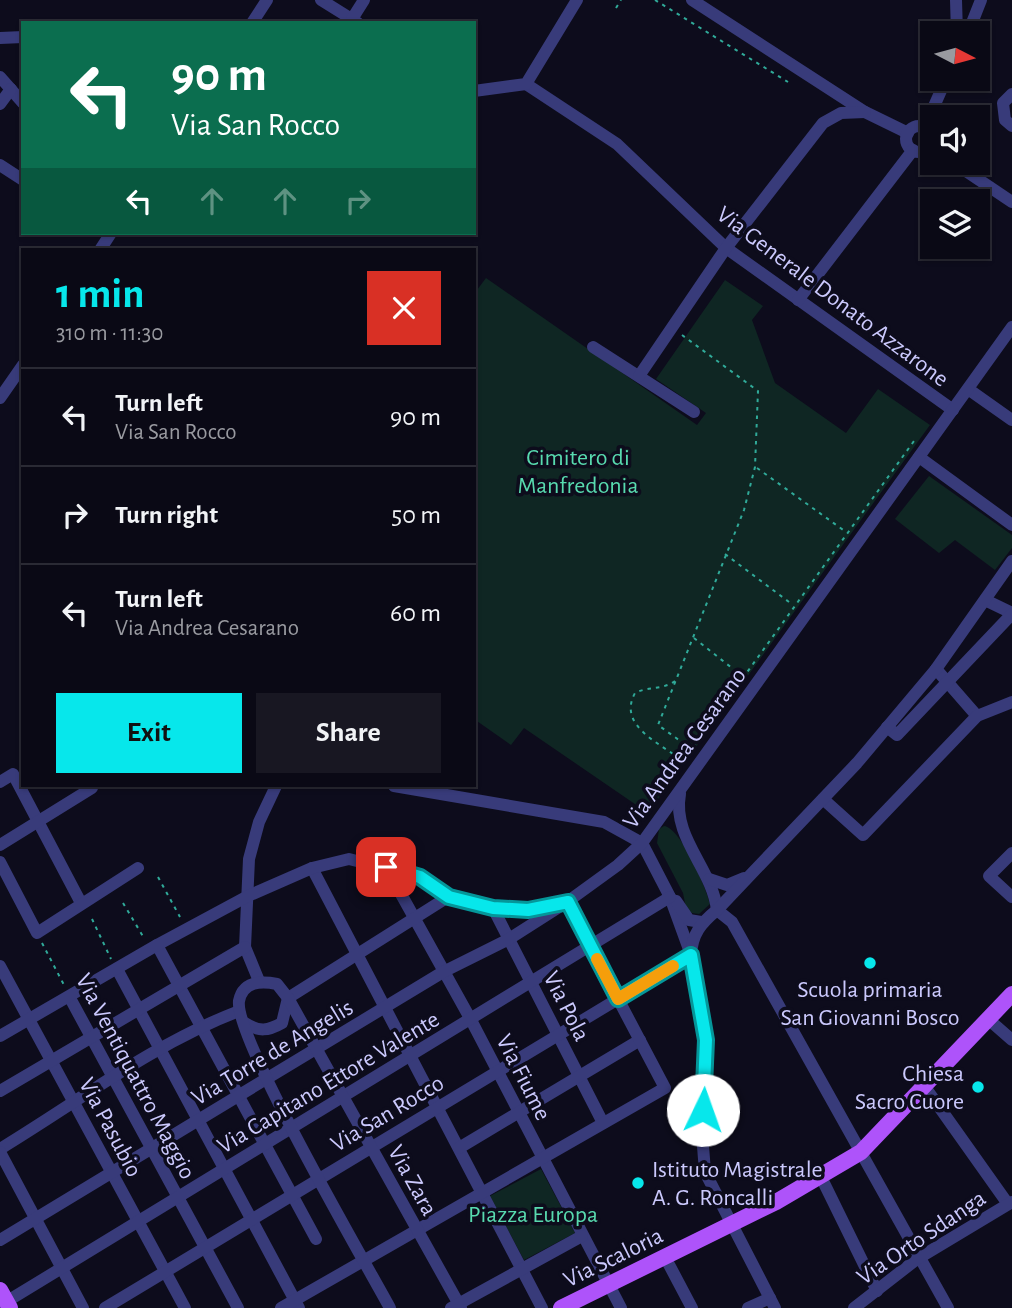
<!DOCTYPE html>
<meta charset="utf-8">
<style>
:root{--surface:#0a0915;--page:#181722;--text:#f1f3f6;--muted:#999aa0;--line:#2a2a34;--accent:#07e7eb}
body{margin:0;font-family:"Alegreya Sans",sans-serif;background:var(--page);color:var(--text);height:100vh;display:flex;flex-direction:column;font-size:26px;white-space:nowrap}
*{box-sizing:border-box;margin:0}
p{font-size:23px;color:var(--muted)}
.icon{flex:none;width:38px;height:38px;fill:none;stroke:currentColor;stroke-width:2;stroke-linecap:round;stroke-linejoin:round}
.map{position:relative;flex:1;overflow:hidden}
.drawer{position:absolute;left:21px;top:248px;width:455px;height:539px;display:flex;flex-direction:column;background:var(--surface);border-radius:0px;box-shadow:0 2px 5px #0004,0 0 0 2px var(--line)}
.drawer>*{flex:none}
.hud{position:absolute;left:21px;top:21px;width:455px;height:214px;border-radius:0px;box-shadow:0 2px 5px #0004,0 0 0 2px var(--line);background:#0b6e4f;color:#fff;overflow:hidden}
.needle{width:46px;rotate:96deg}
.buttons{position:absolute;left:920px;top:21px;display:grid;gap:14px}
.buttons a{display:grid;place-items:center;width:70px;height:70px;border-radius:0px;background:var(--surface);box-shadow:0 2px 5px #0004,0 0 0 2px var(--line);font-size:35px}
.pin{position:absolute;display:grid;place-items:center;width:60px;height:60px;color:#fff;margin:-30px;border-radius:14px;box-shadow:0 4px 10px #0006}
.me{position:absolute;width:77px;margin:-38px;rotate:3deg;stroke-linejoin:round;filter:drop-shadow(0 0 5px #0008)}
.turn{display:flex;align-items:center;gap:24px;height:147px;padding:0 35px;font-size:32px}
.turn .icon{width:91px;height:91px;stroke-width:2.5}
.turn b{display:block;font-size:49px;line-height:60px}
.lanes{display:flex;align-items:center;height:66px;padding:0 35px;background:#0003;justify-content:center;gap:35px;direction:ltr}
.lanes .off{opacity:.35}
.round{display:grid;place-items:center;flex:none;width:74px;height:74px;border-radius:0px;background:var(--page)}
.summary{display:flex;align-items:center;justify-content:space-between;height:119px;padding:0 35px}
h1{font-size:42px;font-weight:700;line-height:52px;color:var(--accent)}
.action{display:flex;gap:14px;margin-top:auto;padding:14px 35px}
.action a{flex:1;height:80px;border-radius:0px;background:var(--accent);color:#111;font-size:28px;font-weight:700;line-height:80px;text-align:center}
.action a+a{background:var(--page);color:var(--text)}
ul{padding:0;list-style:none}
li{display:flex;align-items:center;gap:21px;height:98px;padding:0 35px;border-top:2px solid var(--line)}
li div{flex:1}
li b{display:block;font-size:26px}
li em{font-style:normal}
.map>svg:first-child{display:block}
</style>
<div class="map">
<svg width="1012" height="1308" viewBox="0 0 1012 1308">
<rect width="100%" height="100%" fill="#0d0c1c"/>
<g fill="#0f2623">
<polygon points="486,278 697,425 706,413 656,379 725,280 763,306 752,320 775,383 846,433 878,389 930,425 648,813 524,728 511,745 474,719 474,294"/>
<polygon points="929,476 1012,535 1012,548 995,570 955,540 939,553 895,519"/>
<path d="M664,826c17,2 42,61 46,78l-11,10 -7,-1 -6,-5 -3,-15 -26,-50 2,-14z"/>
<polygon points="541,1169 575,1233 524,1260 490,1196"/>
</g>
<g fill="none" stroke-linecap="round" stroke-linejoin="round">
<g stroke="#30aa99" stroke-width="2" stroke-dasharray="3.5 5" stroke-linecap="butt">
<polyline points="655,0 788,82"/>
<polyline points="616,8 621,0"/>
<polyline points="682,335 758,391 755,467 744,510 658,725 690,748"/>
<polyline points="757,468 846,532"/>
<polyline points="725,554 793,605"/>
<polyline points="694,638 742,676"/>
<path d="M675,681c-12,9 -26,5 -40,12 -18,33 25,50 48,68"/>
<polyline points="683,761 914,441"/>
<polyline points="158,877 180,917"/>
<polyline points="123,903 144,938"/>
<polyline points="92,919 111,959"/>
<polyline points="42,943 64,985"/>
</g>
<g stroke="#383b7a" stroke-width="12">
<polyline points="321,0 358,23"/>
<polyline points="692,0 865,112 908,133"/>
<polyline points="956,0 957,33"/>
<polyline points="352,19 364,0"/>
<polyline points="252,23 267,0"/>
<polyline points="968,33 981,0"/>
<polyline points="0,38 23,37"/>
<polyline points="0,77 23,103"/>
<polyline points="526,84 617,144 726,248 953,410"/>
<polyline points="474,91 526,84 577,0"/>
<polyline points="1012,94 1003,103 1005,120 1012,126"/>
<polyline points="0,104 11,89"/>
<circle cx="919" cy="139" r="13"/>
<polyline points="925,127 946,79"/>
<polyline points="954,163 1012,202"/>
<polyline points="0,165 23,180"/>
<polyline points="100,250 111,233"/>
<polyline points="798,300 913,150"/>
<polyline points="593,347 694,412"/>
<polyline points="639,376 726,248 823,123 841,113 865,112"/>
<polyline points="968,389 1012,420"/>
<polyline points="0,398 23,365"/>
<polyline points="919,457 1012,525"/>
<polyline points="985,600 1012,613"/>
<polyline points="936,669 977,716"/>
<polyline points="887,727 897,735 1012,614"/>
<polyline points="0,782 13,774 81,903"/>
<polyline points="394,786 604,822 642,843"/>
<path d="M680,794c-8,44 32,74 37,116"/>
<polyline points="823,799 863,835 977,716 1012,702"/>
<polyline points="642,843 670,897 691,955 707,1040 702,1133 705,1172 775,1308"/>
<polyline points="0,845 92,788"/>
<polyline points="1012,853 989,876 1012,897"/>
<polyline points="0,862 37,933 138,868"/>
<polyline points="386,867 471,1020 621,1308"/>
<polyline points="312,868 542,1308"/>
<polyline points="709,879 727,885 744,878"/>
<polyline points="676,901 689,920 701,922"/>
<polyline points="493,908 603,1123"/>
<polyline points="717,910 732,922 948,1308"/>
<polyline points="157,945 316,1239"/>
<path d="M691,955c1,-21 10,-32 26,-45l140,-147 79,-94 76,-108"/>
<polyline points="0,966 185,1308"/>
<polyline points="117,969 299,1308"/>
<polyline points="259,981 245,947 249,859 259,822 276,786"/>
<polyline points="70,998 238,1308"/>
<polyline points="288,998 448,897"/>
<polyline points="988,1019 1012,1040"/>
<path d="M245,1023c14,9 23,8 37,0l6,-25"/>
<polyline points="0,1036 157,945 248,896 312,868 349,859 420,877 448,897 493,908 528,910 567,902 618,865 642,843 1012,327"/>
<polyline points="925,1087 1008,1204"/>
<polyline points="0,1091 245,947"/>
<polyline points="459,1148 640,1040"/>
<path d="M0,1149c79,-48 153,-105 239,-138"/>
<polyline points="0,1152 83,1308"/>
<polyline points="821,1177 877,1291"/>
<polyline points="0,1240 443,972 509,939 567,902 665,1088 281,1308"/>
<polyline points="665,1257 692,1308"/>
<polyline points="1,1305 670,897"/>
<polyline points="105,1308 691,955"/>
<path d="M390,1308c-25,-46 -156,-271 -151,-307 4,-20 22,-20 38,-17l11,14 173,310"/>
<polyline points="451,1308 582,1236"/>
<polyline points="748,1308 770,1298"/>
<polyline points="854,1308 917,1259 1012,1202"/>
</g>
<g stroke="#ae53fa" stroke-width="16">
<polyline points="0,1290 10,1308"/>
<polyline points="561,1308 776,1202 861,1152 1012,994"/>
</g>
</g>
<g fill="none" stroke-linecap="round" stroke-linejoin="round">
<defs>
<polyline id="route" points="386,867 420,877 449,897 493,908 528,910 568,902 618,999 691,955 706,1040 703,1110"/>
</defs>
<use href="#route" stroke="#059699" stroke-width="18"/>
<use href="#route" stroke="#07e7eb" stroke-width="12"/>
<polyline stroke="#f59e0b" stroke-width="12" points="597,959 618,999 673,966"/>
</g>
<g fill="#07e7eb" stroke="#0d0c1c" stroke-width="2.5">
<circle cx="870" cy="963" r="7"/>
<circle cx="978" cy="1087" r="7"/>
<circle cx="638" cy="1183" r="7"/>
</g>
<g text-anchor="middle" stroke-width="7" stroke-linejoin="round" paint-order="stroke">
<g font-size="24" fill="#cbc9fd" stroke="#0d0c1c">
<text transform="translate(833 296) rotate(37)" y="8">Via Generale Donato Azzarone</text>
<text transform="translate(684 748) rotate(-54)" y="8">Via Andrea Cesarano</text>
<text transform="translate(567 1006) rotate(63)" y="8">Via Pola</text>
<text transform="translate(272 1052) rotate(-31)" y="8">Via Torre de Angelis</text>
<text transform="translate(136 1076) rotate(62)" y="8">Via Ventiquattro Maggio</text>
<text transform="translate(524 1077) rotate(63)" y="8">Via Fiume</text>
<text transform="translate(328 1082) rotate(-31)" y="8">Via Capitano Ettore Valente</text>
<text transform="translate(387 1113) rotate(-31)" y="8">Via San Rocco</text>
<text transform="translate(111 1127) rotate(62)" y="8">Via Pasubio</text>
<text transform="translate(413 1180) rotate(61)" y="8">Via Zara</text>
<text transform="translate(921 1237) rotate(-34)" y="8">Via Orto Sdanga</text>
<text transform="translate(613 1257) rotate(-26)" y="8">Via Scaloria</text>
</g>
<g font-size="24" fill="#58daaf" stroke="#0d0c1c">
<text x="578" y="465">Cimitero di<tspan x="578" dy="28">Manfredonia</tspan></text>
<text x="533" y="1222">Piazza Europa</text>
</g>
<g font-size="24" fill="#cbc9fd" stroke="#0d0c1c">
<text x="870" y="997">Scuola primaria<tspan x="870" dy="28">San Giovanni Bosco</tspan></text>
<text x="964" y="1081" text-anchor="end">Chiesa<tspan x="964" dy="28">Sacro Cuore</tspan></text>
<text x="652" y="1177" text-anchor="start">Istituto Magistrale<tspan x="652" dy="28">A. G. Roncalli</tspan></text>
</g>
</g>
</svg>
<div class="buttons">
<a><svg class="needle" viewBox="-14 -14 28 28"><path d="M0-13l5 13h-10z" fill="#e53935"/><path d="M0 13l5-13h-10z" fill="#999aa0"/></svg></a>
<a><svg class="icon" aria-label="sound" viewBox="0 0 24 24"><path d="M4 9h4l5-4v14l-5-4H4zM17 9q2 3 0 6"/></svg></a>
<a><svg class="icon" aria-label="layers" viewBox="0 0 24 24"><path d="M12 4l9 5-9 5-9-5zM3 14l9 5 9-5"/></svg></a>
</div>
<div class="pin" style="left:386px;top:867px;background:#d93025"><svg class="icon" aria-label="arrive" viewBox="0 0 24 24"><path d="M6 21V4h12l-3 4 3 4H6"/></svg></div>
<svg class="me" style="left:703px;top:1110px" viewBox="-20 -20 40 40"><circle r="19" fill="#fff"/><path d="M0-13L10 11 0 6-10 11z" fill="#07e7eb"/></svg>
<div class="hud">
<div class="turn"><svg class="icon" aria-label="left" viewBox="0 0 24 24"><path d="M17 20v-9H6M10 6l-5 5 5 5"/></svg><div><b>90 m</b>Via San Rocco</div></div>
<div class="lanes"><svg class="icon" aria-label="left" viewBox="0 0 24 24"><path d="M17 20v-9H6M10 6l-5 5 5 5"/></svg><svg class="icon off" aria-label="ahead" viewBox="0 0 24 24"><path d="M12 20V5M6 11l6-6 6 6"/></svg><svg class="icon off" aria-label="ahead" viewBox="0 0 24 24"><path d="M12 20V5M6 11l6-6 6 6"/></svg><svg class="icon off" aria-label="right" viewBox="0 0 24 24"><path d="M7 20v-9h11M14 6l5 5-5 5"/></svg></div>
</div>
<section class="drawer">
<div class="summary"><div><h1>1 min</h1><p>310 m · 11:30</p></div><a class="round" style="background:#d93025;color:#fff"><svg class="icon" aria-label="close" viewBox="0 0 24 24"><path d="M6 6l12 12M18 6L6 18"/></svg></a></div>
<ul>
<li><svg class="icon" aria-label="left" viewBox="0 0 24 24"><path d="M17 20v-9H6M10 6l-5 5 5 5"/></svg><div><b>Turn left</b><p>Via San Rocco</p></div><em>90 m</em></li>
<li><svg class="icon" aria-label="right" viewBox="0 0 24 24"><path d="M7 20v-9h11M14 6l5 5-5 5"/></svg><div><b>Turn right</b></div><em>50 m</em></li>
<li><svg class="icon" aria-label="left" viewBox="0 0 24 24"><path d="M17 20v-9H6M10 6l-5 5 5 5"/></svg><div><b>Turn left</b><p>Via Andrea Cesarano</p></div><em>60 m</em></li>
</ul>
<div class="action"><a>Exit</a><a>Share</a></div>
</section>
</div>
